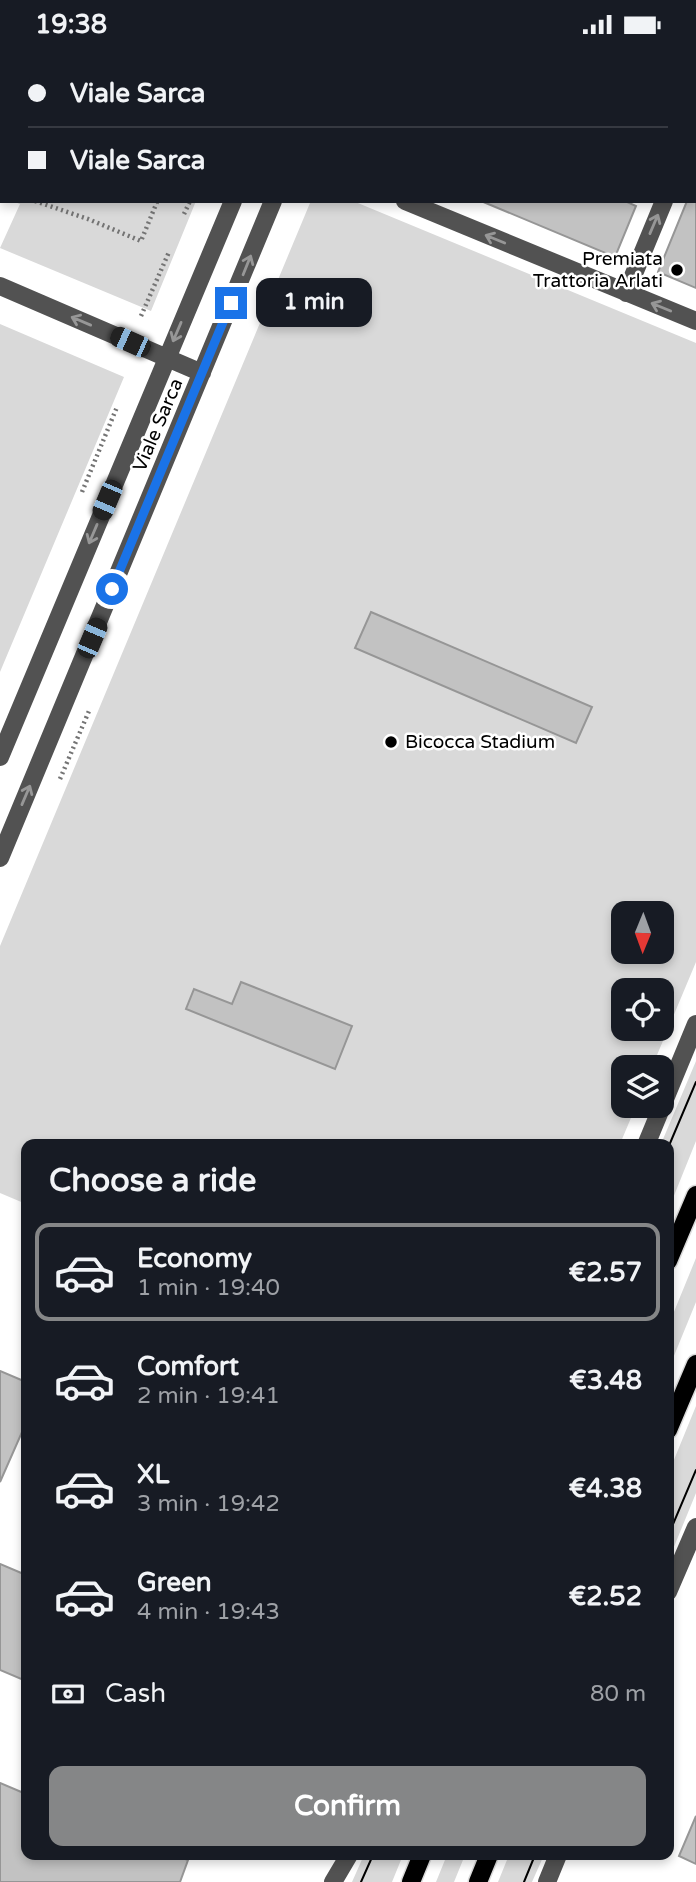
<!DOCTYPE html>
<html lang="en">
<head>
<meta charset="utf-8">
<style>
	:root { --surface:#171b24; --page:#242831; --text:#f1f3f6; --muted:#9ea1a6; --line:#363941; --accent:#858687 }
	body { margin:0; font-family:"Varela Round",sans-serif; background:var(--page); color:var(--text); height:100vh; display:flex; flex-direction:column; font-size:26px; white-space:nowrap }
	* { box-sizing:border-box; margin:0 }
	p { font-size:23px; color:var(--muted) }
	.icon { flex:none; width:38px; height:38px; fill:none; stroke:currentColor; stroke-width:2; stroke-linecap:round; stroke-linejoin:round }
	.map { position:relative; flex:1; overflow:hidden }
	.panel { position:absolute; left:21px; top:1090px; width:653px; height:721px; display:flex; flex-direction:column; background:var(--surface); border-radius:14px; box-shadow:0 4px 10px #0003 }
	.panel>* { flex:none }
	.top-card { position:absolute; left:0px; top:0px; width:696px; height:154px; box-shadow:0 4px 10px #0003; display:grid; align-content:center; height:154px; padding:0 28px; background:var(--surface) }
	.needle { width:46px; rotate:181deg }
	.controls { position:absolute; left:611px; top:852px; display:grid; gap:14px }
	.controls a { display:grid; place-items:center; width:63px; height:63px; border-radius:14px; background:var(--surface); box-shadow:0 4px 10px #0003; font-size:35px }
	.end { position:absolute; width:32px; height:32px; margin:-16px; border:9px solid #1a73e8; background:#fff; box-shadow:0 0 0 4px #fff }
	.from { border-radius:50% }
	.bubble { position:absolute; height:49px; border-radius:14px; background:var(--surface); box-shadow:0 4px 10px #0003; font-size:23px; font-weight:700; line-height:49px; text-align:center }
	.car { position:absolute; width:21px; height:42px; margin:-21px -10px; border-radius:9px; box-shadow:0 0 5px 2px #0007; background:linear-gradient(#222 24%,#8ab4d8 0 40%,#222 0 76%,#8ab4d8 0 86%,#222 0) }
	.top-card b { display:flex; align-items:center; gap:24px; height:66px; font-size:26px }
	.top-card b+b { border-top:2px solid var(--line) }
	.top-card i { width:18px; height:18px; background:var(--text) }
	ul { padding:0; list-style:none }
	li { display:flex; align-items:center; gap:21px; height:98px; margin:0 14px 10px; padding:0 14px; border:4px solid transparent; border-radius:14px }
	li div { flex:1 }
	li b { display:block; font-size:26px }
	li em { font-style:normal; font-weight:700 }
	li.current { border-color:var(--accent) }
	li>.icon { width:63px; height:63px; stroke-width:1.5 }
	h2 { padding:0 28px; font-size:32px; line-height:84px }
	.pay { display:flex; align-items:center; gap:18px; height:77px; padding:0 28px; font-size:26px }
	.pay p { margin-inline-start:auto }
	.action { display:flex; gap:14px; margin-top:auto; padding:14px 28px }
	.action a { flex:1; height:80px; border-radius:14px; background:var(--accent); color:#fff; font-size:28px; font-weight:700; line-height:80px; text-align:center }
	.status { display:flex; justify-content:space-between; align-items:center; height:49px; padding:0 35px; background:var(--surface); direction:ltr }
	.status svg { height:19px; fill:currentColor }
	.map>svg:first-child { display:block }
	.green { fill:#d9d9d9; fill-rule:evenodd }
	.building { fill:#c2c2c2; stroke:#969696; stroke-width:2 }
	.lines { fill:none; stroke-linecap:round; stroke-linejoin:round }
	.minor-tunnel { stroke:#d9d9d9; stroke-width:18; stroke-dasharray:18 9; stroke-linecap:butt }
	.major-casing { stroke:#dbdbdb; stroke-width:21 }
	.path { stroke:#747474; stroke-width:4.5; stroke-dasharray:2 3.5; stroke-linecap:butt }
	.minor { stroke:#525252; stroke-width:18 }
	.major { stroke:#000; stroke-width:18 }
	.tram { stroke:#000; stroke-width:2 }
	.oneway { stroke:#979797 }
	.route { stroke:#1a73e8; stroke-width:9 }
	.poi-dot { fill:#000; stroke:#fff; stroke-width:2.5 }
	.labels { text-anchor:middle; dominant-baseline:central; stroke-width:5; stroke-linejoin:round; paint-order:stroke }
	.poi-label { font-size:19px; fill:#000; stroke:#fff; text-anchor:end }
	.street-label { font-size:19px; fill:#000; stroke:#fff }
</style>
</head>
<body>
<div class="status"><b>19:38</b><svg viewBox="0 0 49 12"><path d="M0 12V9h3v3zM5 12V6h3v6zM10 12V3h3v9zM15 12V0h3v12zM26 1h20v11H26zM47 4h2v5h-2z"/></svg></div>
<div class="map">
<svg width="696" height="1833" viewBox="0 0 696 1833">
	<rect width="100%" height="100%" fill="#fff"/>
	<!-- green -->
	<path class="green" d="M 12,152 L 196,152 L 151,262 L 0,199 L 20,155 Z
		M 316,152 L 353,152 L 696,294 L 696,913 L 652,1018 L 623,1018 L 623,1057 L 636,1057 L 620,1095 L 26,1096 L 26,1155 L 0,1144 L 0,897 L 310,154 ZM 623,864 L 662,864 L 662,903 L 623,903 ZM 623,942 L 662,942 L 662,980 L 623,980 Z
		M 0,275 L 124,328 L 0,623 Z
		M 696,1012 L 696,1092 L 669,1159 L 668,1096 L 661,1095 Z
		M 696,1209 L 696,1253 L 669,1319 L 669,1275 Z
		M 696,1357 L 696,1444 L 669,1510 L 669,1423 Z
		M 364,1806 L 403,1806 L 392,1833 L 352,1833 Z
		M 447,1806 L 465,1806 L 454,1833 L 436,1833 Z
		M 509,1806 L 544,1806 L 532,1833 L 498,1833 Z"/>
	<!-- building -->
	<path class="building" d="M 114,0 L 263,0 L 262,2 L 118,2 Z
		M 696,132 L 696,239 L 658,223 L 687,152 L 695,152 Z
		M 481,152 L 625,152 L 636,157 L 615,208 Z
		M 371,563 L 592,658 L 576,694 L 355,599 Z
		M 241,933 L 352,977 L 335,1020 L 186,960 L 194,940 L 232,955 Z
		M 0,1322 L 26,1333 L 26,1374 L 0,1433 Z
		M 0,1515 L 26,1526 L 26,1632 L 0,1621 Z
		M 0,1734 L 26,1745 L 26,1806 L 174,1806 L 188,1811 L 180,1833 L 0,1833 Z
		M 696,1767 L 696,1815 L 679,1807 Z"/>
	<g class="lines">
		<!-- minor-tunnel -->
		<path class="minor-tunnel" d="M 0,127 L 2,122"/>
		<!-- major casing -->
		<g class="major-casing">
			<path id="major" d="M 668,1212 L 696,1146
				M 668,1381 L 696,1315
				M 411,1833 L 422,1806
				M 478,1833 L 489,1806"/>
		</g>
		<!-- path -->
		<path class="path" d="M 0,77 L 2,78
			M 0,141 L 2,142
			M 35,152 L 88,170 L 141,192 L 157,153 L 154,152
			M 184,165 L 190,152
			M 141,267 L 169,203
			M 82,443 L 117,358
			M 60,730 L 89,662"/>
		<!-- minor -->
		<path class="minor" d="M 35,0 L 39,2
			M 295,2 L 296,0
			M 335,2 L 336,0
			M 695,78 L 696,75
			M 405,152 L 696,272
			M 0,237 L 202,324
			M 626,244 L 664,152
			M 0,708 L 233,152
			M 0,809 L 273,152
			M 646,1096 L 696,975
			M 668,1543 L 696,1478
			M 333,1833 L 349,1806
			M 547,1833 L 558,1806"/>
		<!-- major -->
		<use href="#major" class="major"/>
		<!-- tram -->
		<path class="tram" d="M 668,1099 L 696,1033
			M 668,1487 L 696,1421
			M 361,1833 L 373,1806
			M 524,1833 L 535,1806"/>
	</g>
	<!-- one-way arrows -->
	<defs><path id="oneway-shaft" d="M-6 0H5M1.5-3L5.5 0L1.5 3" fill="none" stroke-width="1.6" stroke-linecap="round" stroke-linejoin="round" transform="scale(1.75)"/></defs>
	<g class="oneway">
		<use href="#oneway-shaft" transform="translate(654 175) rotate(-67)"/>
		<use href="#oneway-shaft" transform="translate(495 190) rotate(-158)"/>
		<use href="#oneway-shaft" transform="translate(247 216) rotate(-68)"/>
		<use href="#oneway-shaft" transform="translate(661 258) rotate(-158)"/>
		<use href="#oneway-shaft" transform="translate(81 272) rotate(-157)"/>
		<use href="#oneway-shaft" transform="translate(177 283) rotate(113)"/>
		<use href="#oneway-shaft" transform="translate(93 485) rotate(113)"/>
		<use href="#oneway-shaft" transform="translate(26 746) rotate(-67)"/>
	</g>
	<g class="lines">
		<!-- route -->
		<path class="route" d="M 112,540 L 231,254"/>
	</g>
	<!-- markers -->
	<g class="poi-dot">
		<circle cx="677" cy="221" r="7"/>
		<circle cx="391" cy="693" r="7"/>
	</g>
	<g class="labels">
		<!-- poi labels -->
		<g class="poi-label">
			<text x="663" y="210">Premiata<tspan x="663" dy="22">Trattoria Arlati</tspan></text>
			<text x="405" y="693" text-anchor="start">Bicocca Stadium</text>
		</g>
		<!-- street labels -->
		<g class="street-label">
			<text transform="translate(158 376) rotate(-67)">Viale Sarca</text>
		</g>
	</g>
</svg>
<div class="controls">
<a><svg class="needle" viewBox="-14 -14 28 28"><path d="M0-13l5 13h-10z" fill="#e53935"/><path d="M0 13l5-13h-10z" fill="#9ea1a6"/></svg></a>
<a><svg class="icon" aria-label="locate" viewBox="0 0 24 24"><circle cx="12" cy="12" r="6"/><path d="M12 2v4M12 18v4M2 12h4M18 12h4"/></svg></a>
<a><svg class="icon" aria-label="layers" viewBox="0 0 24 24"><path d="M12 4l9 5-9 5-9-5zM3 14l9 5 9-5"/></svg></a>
</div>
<i class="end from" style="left:112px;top:540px"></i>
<i class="end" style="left:231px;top:254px"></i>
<div class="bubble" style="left:256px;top:229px;width:116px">1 min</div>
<i class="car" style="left:130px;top:293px;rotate:294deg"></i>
<i class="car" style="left:107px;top:451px;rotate:203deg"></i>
<i class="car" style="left:92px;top:589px;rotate:23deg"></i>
<div class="top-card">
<b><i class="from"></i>Viale Sarca</b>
<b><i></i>Viale Sarca</b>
</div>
<section class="panel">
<h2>Choose a ride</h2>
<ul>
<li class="current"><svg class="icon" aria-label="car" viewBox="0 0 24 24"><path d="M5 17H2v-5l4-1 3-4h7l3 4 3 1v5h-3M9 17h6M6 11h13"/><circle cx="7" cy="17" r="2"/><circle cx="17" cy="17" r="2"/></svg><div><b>Economy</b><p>1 min · 19:40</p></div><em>€2.57</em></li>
<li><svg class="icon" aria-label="car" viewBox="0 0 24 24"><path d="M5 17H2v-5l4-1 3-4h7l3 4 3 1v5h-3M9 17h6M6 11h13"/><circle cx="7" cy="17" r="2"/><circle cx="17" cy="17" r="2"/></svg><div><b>Comfort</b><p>2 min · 19:41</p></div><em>€3.48</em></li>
<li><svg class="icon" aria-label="car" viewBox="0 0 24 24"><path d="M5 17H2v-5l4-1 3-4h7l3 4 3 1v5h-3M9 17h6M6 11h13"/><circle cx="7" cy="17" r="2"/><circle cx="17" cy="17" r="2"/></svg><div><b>XL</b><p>3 min · 19:42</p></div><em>€4.38</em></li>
<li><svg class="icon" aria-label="car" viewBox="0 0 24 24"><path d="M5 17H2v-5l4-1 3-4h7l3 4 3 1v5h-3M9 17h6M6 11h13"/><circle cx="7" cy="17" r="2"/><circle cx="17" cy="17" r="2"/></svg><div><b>Green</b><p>4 min · 19:43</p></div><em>€2.52</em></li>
</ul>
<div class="pay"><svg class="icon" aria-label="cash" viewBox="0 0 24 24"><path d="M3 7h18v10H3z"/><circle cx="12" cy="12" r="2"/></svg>Cash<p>80 m</p></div>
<div class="action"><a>Confirm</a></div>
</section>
</div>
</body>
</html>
